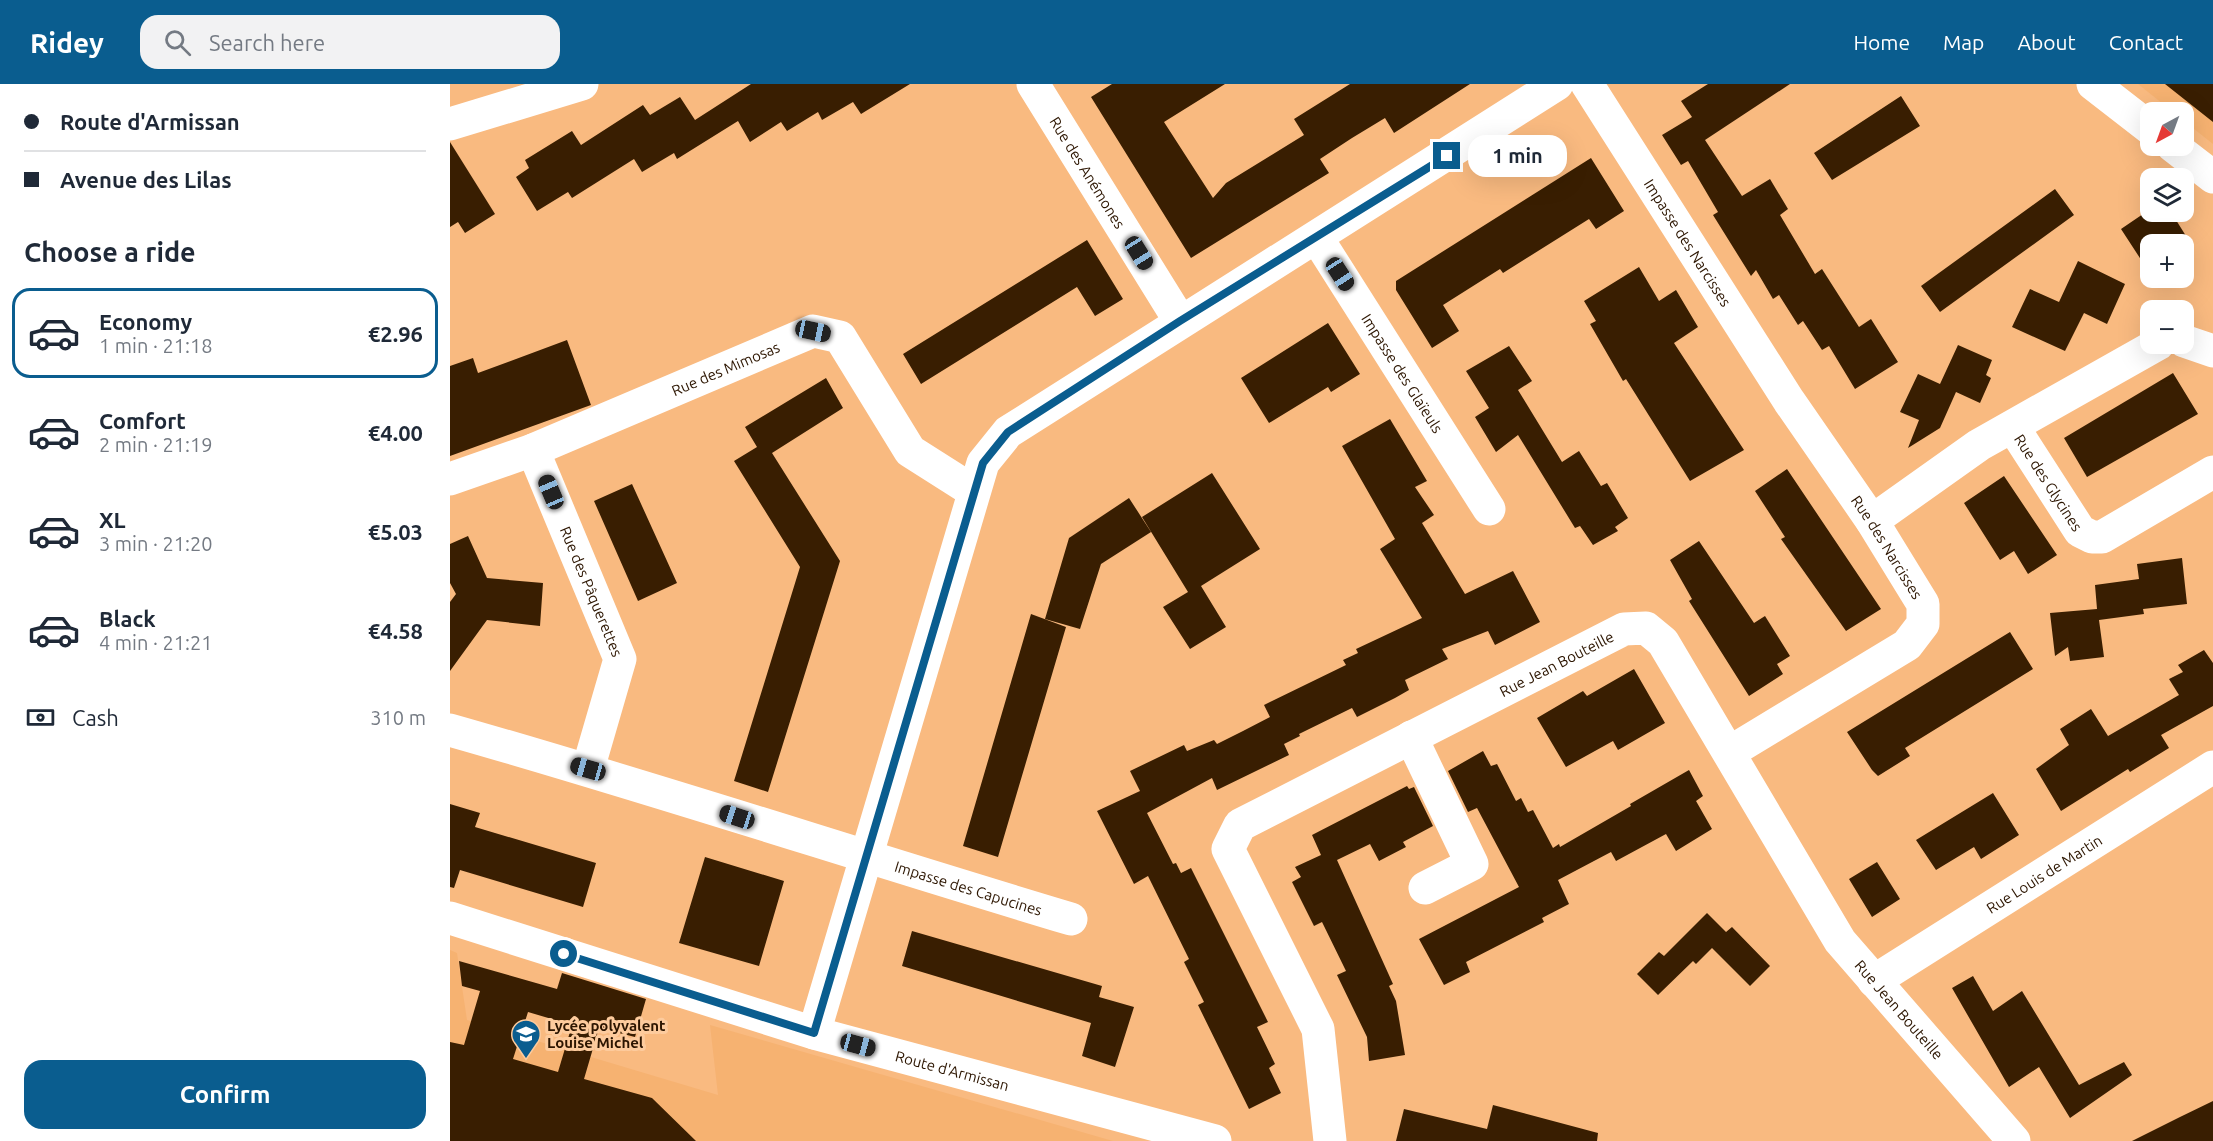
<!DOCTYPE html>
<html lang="en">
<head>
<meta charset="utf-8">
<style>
	:root { --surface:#fff; --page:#f2f2f3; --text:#1f2937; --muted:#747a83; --line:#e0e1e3; --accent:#0a5d8f }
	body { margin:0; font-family:Ubuntu,sans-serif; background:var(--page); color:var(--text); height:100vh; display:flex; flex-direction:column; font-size:22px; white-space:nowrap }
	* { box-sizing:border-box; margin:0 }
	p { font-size:20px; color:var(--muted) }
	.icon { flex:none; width:33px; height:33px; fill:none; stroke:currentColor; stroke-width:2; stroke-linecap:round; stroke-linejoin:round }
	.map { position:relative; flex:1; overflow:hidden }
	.panel { display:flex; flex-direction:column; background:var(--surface); width:450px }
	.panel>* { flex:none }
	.hud { display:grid; align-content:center; height:132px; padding:0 24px; background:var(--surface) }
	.needle { width:39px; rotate:221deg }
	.controls { position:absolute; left:1690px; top:18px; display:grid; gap:12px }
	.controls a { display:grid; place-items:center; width:54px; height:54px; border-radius:12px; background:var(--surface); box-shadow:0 6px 24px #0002; font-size:30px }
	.end { position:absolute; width:27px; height:27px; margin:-14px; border:8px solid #0a5d8f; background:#fff; box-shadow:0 0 0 3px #fff }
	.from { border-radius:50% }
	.bubble { position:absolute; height:42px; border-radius:18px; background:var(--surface); box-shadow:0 6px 24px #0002; font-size:20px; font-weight:600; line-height:42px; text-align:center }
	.car { position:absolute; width:18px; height:36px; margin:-18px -9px; border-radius:8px; box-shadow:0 0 4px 2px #0007; background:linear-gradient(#222 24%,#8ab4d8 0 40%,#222 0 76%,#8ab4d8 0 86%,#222 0) }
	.hud b { display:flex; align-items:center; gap:21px; height:57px; font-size:22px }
	.hud b+b { border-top:2px solid var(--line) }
	.hud i { width:15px; height:15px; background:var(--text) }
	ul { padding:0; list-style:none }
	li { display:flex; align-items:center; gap:18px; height:90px; margin:0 12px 9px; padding:0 12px; border:3px solid transparent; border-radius:18px }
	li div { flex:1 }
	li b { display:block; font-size:22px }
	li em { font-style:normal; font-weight:600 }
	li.selected { border-color:var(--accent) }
	li>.icon { width:54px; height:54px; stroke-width:1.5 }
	h2 { padding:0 24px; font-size:27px; line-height:72px }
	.pay { display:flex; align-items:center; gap:15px; height:66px; padding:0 24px; font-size:22px }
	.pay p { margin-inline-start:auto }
	.primary-button { display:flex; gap:12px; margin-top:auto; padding:12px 24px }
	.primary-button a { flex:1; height:69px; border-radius:18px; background:var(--accent); color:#fff; font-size:24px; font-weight:600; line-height:69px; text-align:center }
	header { display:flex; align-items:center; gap:36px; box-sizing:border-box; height:84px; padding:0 30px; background:var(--accent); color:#fff }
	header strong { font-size:28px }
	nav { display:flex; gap:33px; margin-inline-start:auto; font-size:21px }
	.search { width:420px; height:54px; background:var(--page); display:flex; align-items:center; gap:15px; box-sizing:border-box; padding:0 21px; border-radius:18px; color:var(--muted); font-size:22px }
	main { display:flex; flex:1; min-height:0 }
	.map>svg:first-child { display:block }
	.built { fill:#f6b271 }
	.building { fill:#391e01; fill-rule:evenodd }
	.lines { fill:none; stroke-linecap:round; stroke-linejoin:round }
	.minor { stroke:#fff; stroke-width:33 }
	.tertiary { stroke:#fff; stroke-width:33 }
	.route { stroke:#0a5d8f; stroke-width:8 }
	.labels { text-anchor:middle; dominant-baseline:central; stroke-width:6; stroke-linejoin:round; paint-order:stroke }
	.street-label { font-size:15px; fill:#2c1500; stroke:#fdcb9d }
	.poi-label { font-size:15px; font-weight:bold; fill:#2c1500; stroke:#fdcb9d; text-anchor:start }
</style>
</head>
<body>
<header>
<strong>Ridey</strong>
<div class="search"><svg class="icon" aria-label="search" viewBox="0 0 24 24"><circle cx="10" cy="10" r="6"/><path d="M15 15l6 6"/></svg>Search here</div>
<nav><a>Home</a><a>Map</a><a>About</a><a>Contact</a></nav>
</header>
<main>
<section class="panel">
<div class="hud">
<b><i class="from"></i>Route d'Armissan</b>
<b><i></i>Avenue des Lilas</b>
</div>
<h2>Choose a ride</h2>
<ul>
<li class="selected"><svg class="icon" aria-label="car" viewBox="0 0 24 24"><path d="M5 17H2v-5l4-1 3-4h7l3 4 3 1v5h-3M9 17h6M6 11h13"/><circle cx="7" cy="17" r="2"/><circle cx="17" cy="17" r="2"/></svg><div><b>Economy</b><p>1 min · 21:18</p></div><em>€2.96</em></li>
<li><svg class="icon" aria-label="car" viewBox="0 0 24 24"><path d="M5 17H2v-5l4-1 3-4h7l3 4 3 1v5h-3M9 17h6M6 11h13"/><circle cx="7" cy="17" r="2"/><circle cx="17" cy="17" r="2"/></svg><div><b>Comfort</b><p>2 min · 21:19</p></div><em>€4.00</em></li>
<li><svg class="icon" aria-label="car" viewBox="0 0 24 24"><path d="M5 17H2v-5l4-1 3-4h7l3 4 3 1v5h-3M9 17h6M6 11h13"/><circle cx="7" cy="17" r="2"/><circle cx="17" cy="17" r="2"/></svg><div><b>XL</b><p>3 min · 21:20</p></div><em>€5.03</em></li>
<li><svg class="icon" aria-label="car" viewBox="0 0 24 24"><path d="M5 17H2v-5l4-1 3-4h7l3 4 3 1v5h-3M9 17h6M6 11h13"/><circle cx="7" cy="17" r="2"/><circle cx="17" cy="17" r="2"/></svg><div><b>Black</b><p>4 min · 21:21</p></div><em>€4.58</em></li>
</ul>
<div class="pay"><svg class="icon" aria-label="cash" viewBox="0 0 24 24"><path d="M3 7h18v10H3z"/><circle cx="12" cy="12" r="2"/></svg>Cash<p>310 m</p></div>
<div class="primary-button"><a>Confirm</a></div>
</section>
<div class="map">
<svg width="1763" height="1057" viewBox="0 0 1763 1057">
	<rect width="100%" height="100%" fill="#f9ba80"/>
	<!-- built -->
	<path class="built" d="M 1688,0 L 1763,0 L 1763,60 L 1734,37 L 1734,28 L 1723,28 Z
		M 0,866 L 7,869 L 17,936 L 268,1011 L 260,941 L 663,1057 L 0,1057 Z"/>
	<!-- building -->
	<path class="building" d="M 301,0 L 460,0 L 411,30 L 403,18 L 372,36 L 368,28 L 337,47 L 331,38 L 300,58 L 288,37 L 227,75 L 224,69 L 192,88 L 184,75 L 122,114 L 118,108 L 87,127 L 66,93 L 79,84 L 75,76 L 122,47 L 131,61 L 193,21 L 200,31 L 230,13 L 245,36 Z
		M 662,0 L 775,0 L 714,38 L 763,114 L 776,99 L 854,51 L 844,35 L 900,0 L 1020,0 L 944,49 L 935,34 L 902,54 L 870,75 L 879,89 L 741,174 L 641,13 Z
		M 1258,0 L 1340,0 L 1255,56 L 1292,112 L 1320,95 L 1338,125 L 1330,131 L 1365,190 L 1372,185 L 1409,243 L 1421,235 L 1448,278 L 1405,305 L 1379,262 L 1372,266 L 1353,237 L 1348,241 L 1329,211 L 1323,215 L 1306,186 L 1301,192 L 1263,131 L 1268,128 L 1238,77 L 1231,81 L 1212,51 L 1242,33 L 1231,17 Z
		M 1715,0 L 1763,0 L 1763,38 Z
		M 1451,12 L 1470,42 L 1382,96 L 1364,69 Z
		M 0,58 L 45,130 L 15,149 L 8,138 L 0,143 Z
		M 1141,74 L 1174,127 L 1146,145 L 1139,135 L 1053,189 L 1050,185 L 993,221 L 1009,247 L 982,264 L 946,206 L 946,197 Z
		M 1605,105 L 1624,131 L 1490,228 L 1471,202 Z
		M 1696,128 L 1721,128 L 1741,160 L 1701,160 L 1701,191 L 1671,145 Z
		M 637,156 L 673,215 L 645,232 L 627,203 L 471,300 L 453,270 Z
		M 1628,177 L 1675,200 L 1657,240 L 1634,229 L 1615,267 L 1562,243 L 1580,205 L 1609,218 Z
		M 1189,183 L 1209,217 L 1226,206 L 1248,243 L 1224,259 L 1294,366 L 1240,397 L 1176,295 L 1173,297 L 1140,240 L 1146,237 L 1134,217 Z
		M 878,239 L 910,290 L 881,308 L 878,303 L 819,339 L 791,294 Z
		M 117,256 L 141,321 L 0,372 L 0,282 L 23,274 L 28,289 Z
		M 1508,261 L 1542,276 L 1536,291 L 1541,294 L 1530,319 L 1506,308 L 1490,344 L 1458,364 L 1469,336 L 1450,328 L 1468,290 L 1490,300 Z
		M 1059,262 L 1082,297 L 1068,306 L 1112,378 L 1129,367 L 1151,402 L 1157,399 L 1178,434 L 1165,443 L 1168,447 L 1143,461 L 1130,442 L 1125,444 L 1068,351 L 1046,368 L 1025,333 L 1039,324 L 1016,287 Z
		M 1723,289 L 1748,330 L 1637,393 L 1614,354 Z
		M 376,294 L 393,324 L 322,369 L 390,477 L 318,708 L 284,697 L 350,483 L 284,377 L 307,363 L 295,343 Z
		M 940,335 L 977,397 L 965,403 L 984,431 L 972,439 L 1015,510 L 1063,487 L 1090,538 L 1045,561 L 1038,547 L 992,565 L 998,575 L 955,596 L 959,606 L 945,614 L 907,633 L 902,624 L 849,650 L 850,652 L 834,660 L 839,671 L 767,706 L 762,694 L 697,729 L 723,780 L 726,779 L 731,789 L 741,784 L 818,938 L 807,943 L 825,980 L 819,984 L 831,1009 L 799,1025 L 748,921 L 754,918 L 734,878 L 739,875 L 698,792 L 684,800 L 647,727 L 690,707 L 680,687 L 734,661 L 737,667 L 764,656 L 767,660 L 793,647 L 820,633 L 814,621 L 896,581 L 893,576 L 908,569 L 906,565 L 972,534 L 930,465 L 945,455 L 892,362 Z
		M 1337,385 L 1431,525 L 1396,547 L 1331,455 L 1335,453 L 1305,407 Z
		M 762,389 L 810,465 L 751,502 L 776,543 L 740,565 L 713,523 L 738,508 L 692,433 Z
		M 1554,392 L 1607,471 L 1578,490 L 1564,467 L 1550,476 L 1514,419 Z
		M 182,400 L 227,499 L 188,517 L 144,417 Z
		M 679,414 L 701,448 L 651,480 L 630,545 L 595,535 L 619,454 Z
		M 18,452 L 37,494 L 93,499 L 90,542 L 37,536 L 0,587 L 0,518 L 6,510 L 0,499 L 0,460 Z
		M 1249,457 L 1304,539 L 1315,532 L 1340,572 L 1327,580 L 1333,590 L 1299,612 L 1239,517 L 1242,515 L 1220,476 Z
		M 1732,474 L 1737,520 L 1693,525 L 1694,530 L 1649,536 L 1654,573 L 1620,577 L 1618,563 L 1605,572 L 1600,529 L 1647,525 L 1645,501 L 1689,495 L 1687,480 Z
		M 581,530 L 616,543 L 548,773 L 513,762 Z
		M 1560,548 L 1583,585 L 1455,664 L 1460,672 L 1428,692 L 1422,686 L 1397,648 Z
		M 1754,566 L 1763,579 L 1763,622 L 1711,651 L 1719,664 L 1680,688 L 1678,685 L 1611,727 L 1586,685 L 1619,661 L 1610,645 L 1641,625 L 1658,652 L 1729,611 L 1719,595 L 1733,588 L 1728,581 Z
		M 1184,585 L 1215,639 L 1168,666 L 1163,657 L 1116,683 L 1087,634 L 1133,607 L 1137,612 Z
		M 1033,667 L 1041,682 L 1047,680 L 1066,717 L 1071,714 L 1078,728 L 1083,726 L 1103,764 L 1109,760 L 1110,763 L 1181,722 L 1180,720 L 1239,686 L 1253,712 L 1246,717 L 1262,745 L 1226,767 L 1216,750 L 1166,777 L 1161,768 L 1108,796 L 1119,820 L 1092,834 L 1094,838 L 1016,878 L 1020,888 L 994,901 L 969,855 L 1069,803 L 1027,724 L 1018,728 L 998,687 Z
		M 957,702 L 959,705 L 964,703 L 983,742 L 953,758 L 956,763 L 929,777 L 920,760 L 887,776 L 943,900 L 939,902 L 946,917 L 955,971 L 919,977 L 917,953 L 887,891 L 896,887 L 872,838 L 864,842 L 842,798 L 851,793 L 845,783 L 871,771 L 862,751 Z
		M 1543,709 L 1569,751 L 1531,775 L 1524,763 L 1486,786 L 1466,756 Z
		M 0,720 L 30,729 L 25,743 L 146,779 L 133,823 L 10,786 L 4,804 L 0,803 Z
		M 255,773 L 334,797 L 309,882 L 229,859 Z
		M 1427,778 L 1450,815 L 1422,833 L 1399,795 Z
		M 1257,829 L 1276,848 L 1282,843 L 1320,882 L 1300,902 L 1262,864 L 1246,880 L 1243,877 L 1208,911 L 1187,890 L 1209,868 L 1214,872 Z
		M 462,847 L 652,902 L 649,913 L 684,923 L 665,983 L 632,972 L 641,939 L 452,882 Z
		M 9,877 L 107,905 L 112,889 L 196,915 L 185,953 L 149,944 L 134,995 L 202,1014 L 246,1057 L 0,1057 L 0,958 L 14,961 L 30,907 L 12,902 ZM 78,928 L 122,941 L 108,988 L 63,975 Z
		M 1523,892 L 1543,927 L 1572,907 L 1629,1001 L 1674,978 L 1682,991 L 1620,1034 L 1589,983 L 1559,1003 L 1502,904 Z
		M 1763,1017 L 1763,1057 L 1682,1057 L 1730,1033 Z
		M 1043,1021 L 1148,1049 L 1147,1057 L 946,1057 L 954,1025 L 1037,1045 Z"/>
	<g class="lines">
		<!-- minor -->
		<g class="minor">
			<path id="s1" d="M 583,0 L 730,237"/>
			<path id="s2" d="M 1137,0 L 1339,317 L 1422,437 L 1473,520 L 1473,540 L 1457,561 L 1280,668"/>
			<path d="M 1643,0 L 1701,45"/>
			<path d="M 0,40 L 132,0"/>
			<path d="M 1723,62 L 1763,93"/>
			<path id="s3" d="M 867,154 L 1039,425"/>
			<path d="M 1734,257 L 1763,267"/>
			<path id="s4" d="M 1563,343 L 1630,447 L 1642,453 L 1652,453 L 1763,388"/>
			<path id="s5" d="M 83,366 L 170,575 L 138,685"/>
			<path id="s6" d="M 0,395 L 83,366 L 363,247 L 390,253 L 460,367 L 523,407"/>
			<path d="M 1422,437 L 1529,361 L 1708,260"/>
			<path id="s7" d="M 0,646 C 208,705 413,773 621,835"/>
			<path d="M 961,653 L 1022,780 L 975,804"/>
			<path id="s8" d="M 1424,897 L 1763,683"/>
			<path d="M 364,949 L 533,379 L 558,348 L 1107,0"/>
			<path id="s9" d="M 880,1057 L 868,945 L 778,765 L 790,741 L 1174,545 L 1196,544 L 1213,558 L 1390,857 L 1564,1057"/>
		</g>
		<!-- tertiary -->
		<path class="tertiary" id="s10" d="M 0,834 L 364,949 L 765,1057"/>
	</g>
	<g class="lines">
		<!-- route -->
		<path class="route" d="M 114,870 L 364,949 L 533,379 L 558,348 L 730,237 L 997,72"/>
	</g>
	<!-- icons -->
	<defs>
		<g id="school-pin" transform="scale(1.5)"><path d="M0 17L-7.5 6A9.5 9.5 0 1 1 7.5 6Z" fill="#0a5d8f" stroke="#fdcb9d"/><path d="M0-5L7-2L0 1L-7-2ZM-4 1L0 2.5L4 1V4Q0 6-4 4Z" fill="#fff"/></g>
	</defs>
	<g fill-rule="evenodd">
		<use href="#school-pin" x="76" y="950"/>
	</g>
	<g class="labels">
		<!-- street labels -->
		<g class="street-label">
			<text stroke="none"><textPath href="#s1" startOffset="104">Rue des Anémones</textPath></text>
			<text stroke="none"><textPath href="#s2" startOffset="188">Impasse des Narcisses</textPath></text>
			<text stroke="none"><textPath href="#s6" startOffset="297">Rue des Mimosas</textPath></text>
			<text stroke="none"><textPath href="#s3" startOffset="160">Impasse des Glaïeuls</textPath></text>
			<text stroke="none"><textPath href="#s4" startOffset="66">Rue des Glycines</textPath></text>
			<text stroke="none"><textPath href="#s2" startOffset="552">Rue des Narcisses</textPath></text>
			<text stroke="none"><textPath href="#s5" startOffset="153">Rue des Pâquerettes</textPath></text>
			<text stroke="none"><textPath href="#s9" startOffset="696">Rue Jean Bouteille</textPath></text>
			<text stroke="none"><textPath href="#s8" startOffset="201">Rue Louis de Martin</textPath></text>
			<text stroke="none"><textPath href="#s7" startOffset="542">Impasse des Capucines</textPath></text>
			<text stroke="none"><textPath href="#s9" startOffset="1254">Rue Jean Bouteille</textPath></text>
			<text stroke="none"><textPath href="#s10" startOffset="525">Route d'Armissan</textPath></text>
		</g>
		<!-- poi labels -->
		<g class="poi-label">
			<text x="97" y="941">Lycée polyvalent<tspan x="97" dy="17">Louise Michel</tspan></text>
		</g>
	</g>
</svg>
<div class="controls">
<a><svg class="needle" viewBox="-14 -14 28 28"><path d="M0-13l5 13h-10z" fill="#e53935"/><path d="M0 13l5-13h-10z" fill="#747a83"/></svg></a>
<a><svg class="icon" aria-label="layers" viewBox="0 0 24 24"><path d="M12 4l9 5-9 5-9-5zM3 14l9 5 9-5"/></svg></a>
<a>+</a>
<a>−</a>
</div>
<i class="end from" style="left:114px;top:870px"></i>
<i class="end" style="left:997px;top:72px"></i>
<div class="bubble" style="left:1018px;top:51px;width:99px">1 min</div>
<i class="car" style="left:689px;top:169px;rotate:148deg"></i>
<i class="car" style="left:890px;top:190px;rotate:147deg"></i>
<i class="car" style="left:363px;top:247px;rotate:102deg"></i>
<i class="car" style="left:101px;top:408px;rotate:337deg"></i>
<i class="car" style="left:138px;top:685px;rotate:286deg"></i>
<i class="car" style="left:287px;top:733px;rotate:288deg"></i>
<i class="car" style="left:408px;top:961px;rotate:105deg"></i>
</div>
</main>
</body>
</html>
